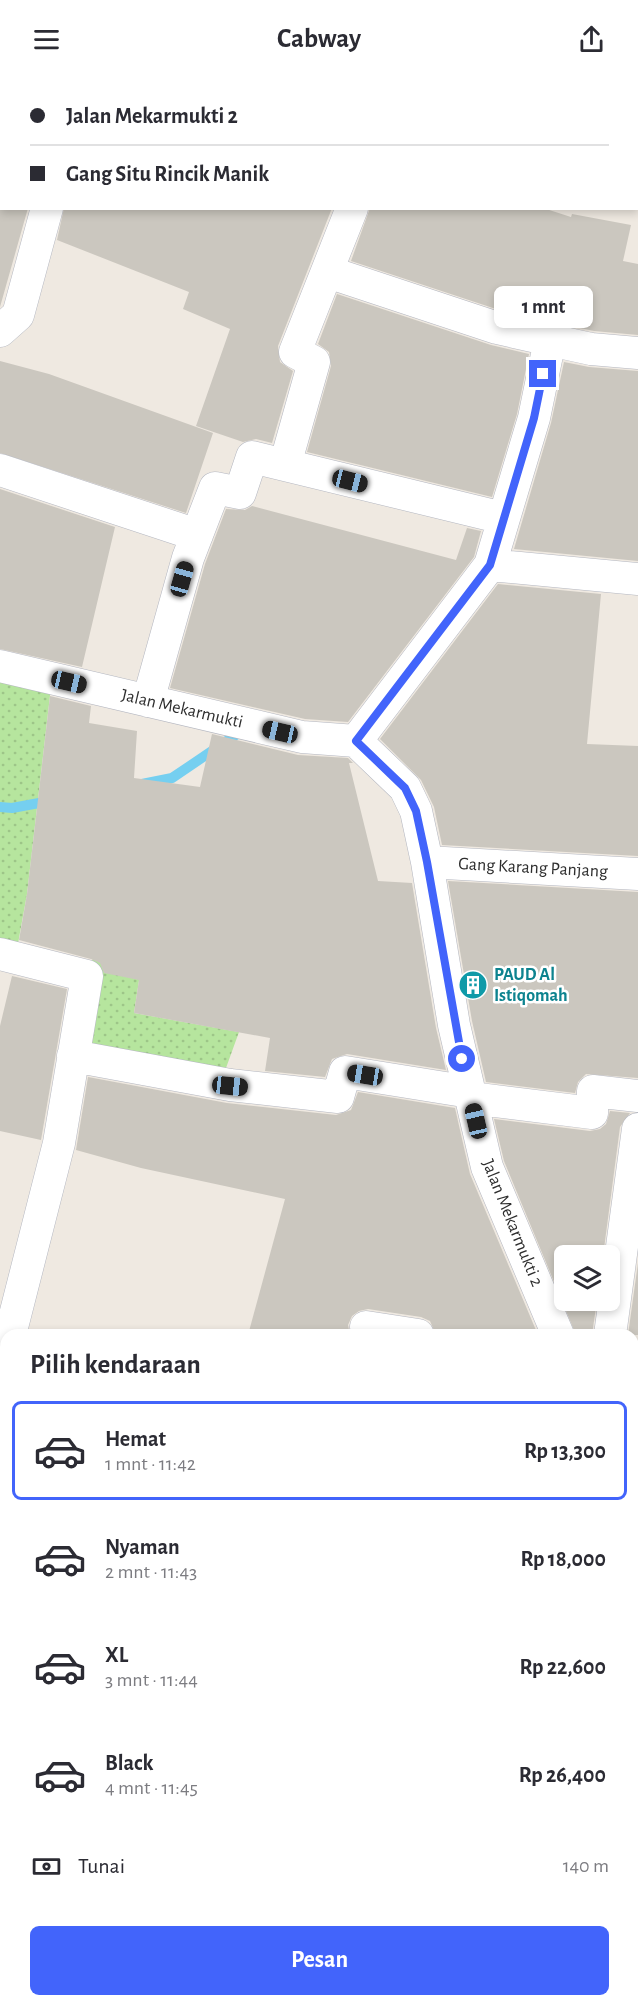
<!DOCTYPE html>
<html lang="id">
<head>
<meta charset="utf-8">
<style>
	:root { --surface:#fff; --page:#f7f7f7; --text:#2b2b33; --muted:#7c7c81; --line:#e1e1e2; --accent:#4264fb }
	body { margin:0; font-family:"Alegreya Sans",sans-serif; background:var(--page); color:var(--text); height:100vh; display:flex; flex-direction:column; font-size:22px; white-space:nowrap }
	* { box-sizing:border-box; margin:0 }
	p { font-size:20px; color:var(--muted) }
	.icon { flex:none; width:33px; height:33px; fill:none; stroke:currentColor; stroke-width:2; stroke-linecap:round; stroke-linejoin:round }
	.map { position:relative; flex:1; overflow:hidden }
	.panel { position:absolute; left:0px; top:1251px; width:639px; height:678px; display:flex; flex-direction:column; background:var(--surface); border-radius:18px 18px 0 0; box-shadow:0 3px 9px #0003 }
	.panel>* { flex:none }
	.top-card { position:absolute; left:0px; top:0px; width:639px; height:132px; box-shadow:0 3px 9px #0003; display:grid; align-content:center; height:132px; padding:0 30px; background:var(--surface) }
	.controls { position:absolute; left:554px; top:1167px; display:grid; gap:12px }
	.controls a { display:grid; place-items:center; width:66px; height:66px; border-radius:9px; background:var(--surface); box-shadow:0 3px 9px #0003; font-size:30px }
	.end { position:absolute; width:27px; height:27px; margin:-14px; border:8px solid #4264fb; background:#fff; box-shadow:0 0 0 3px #fff }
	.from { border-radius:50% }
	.bubble { position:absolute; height:42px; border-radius:9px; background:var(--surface); box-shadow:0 3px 9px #0003; font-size:20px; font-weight:700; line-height:42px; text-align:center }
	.car { position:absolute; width:18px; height:36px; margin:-18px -9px; border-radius:8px; box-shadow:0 0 4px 2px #0007; background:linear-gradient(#222 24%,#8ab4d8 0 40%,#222 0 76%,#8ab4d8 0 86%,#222 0) }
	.top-card b { display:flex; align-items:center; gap:21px; height:57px; font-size:22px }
	.top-card b+b { border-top:2px solid var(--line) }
	.top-card i { width:15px; height:15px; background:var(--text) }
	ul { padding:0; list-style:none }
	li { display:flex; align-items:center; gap:18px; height:99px; margin:0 12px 9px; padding:0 18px; border:3px solid transparent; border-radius:9px }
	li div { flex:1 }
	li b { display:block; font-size:22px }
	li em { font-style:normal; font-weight:700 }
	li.current { border-color:var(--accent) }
	li>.icon { width:54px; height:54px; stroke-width:1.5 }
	h2 { padding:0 30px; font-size:27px; line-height:72px }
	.pay { display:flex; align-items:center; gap:15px; height:66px; padding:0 30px; font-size:22px }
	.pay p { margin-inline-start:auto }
	.cta { display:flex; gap:12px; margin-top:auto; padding:12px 30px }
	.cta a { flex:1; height:69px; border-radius:9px; background:var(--accent); color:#fff; font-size:24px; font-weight:700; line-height:69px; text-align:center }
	header { display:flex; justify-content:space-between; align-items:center; height:78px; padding:0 30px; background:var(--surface); font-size:27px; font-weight:700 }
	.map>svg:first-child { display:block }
	.grass { fill:url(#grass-dots) }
	.water { fill:url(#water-ripples) }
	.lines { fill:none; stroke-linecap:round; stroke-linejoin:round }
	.stream { stroke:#75cff0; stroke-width:10 }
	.building { fill:#cbc7bf }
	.minor-casing { stroke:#b4b7c1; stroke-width:33 }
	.minor { stroke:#fff; stroke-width:32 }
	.route { stroke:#4264fb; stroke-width:8 }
	.labels { text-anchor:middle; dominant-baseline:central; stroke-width:5; stroke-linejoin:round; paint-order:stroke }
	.street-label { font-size:18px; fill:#2e2e2e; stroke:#fff }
	.culture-label { font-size:18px; font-weight:bold; fill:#0d838f; stroke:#fff; text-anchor:start }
</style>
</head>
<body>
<header><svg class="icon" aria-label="menu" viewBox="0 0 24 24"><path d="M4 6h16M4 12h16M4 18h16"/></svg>Cabway<svg class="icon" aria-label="share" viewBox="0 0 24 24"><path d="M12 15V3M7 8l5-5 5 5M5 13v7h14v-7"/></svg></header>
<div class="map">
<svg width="638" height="1929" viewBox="0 0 638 1929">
	<defs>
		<pattern id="grass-dots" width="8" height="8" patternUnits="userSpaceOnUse" patternTransform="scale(1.5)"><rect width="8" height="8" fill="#b6e59e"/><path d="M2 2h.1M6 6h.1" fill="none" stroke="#9dc588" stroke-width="1.8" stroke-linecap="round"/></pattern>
		<pattern id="water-ripples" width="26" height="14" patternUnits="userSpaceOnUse" patternTransform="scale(1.5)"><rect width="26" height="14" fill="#75cff0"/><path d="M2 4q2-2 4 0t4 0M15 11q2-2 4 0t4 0" fill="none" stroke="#66b2ce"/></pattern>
	</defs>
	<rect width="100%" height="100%" fill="#efe9e1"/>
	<!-- grass -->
	<path class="grass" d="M 0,599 L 51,609 L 27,816 L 15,882 L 0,880 Z
		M 105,826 L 148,844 L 134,935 L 239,954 L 222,1001 L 77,975 L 90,893 Z"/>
	<!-- water -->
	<path class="water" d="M 536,0 L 638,0 L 638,43 L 638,2 Z"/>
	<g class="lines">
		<!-- stream -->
		<path class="stream" d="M 142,706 L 172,700 L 243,652
			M 0,729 L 12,730 L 50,723
			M 633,1595 L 638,1596"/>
	</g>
	<!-- building -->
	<path class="building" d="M 0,130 L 28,130 L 0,229 Z
		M 64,130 L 332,130 L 278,268 L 280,284 L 293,293 L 272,365 L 256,361 L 243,364 L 196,348 L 230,251 L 183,231 L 189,214 L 57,162 Z
		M 370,130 L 543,130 L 571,139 L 572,136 L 631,147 L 623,183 L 638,186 L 638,257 L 594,253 L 502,233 L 351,183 Z
		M 337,216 L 491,267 L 529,276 L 517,336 L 492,419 L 307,374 L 331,288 L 329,274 L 318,266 Z
		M 0,283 L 49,296 L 213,355 L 186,435 L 0,375 Z
		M 564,284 L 589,289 L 638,293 L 638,483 L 514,471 L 551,345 Z
		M 0,411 L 115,449 L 82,589 L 0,571 Z
		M 252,428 L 456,482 L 467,450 L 481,453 L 474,479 L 348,644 L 305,641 L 170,610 L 205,486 L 226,431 L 245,432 Z
		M 498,506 L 601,516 L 587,666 L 638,668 L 638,778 L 442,767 L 434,729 L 421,702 L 380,661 Z
		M 50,618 L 91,628 L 89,645 L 137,653 L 134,700 L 200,709 L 212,656 L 298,677 L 348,680 L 353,685 L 349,685 L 378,803 L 412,805 L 436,950 L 446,992 L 347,976 L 332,981 L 325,999 L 265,993 L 270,960 L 134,935 L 139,902 L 104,895 L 100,885 L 91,881 L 19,862 L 27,816 Z
		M 448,803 L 638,814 L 638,1000 L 586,996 L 578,1004 L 575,1015 L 486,1004 L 472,943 Z
		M 12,898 L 67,911 L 41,1062 L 0,1053 L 0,948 Z
		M 88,999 L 227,1025 L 336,1037 L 351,1032 L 358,1014 L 455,1030 L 470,1096 L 538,1257 L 436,1257 L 430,1243 L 421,1239 L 368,1231 L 359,1233 L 352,1238 L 348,1247 L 350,1257 L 248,1257 L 285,1121 L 141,1090 L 76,1072 Z
		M 610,1033 L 630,1035 L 620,1049 L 603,1178 L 564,1178 L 564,1222 L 597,1222 L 592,1257 L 576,1257 L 504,1083 L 494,1041 L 590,1053 L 600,1051 L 606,1046 Z
		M 638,1185 L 638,1257 L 628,1257 Z"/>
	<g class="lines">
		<!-- minor casing -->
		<g class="minor-casing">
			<path id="minor" d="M 225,0 L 229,2
				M 522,0 L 523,2
				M 79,2 L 79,0
				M 390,2 L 391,0
				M 0,49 L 2,49
				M 328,194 L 497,250 L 550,262
				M 0,253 L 18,237 L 47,130
				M 285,387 L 314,284 L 295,274 L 352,130
				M 0,392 L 197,457
				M 490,487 L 534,340 L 550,262 L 591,271 L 638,275
				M 0,588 L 302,659 L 356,663 L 490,487 L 638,501
				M 148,623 L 188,480 L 215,410 L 240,415 L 252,379 L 503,440
				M 356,663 L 405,710 L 416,733 L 427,784 L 454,947 L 487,1089 L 558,1257
				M 427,784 L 638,796
				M 0,876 L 87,898 L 59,1065 L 10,1257
				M 73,978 L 230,1007 L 338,1019 L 345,994 L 470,1014
				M 471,1020 L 592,1035 L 593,1013 L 638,1018
				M 366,1249 L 418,1257
				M 610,1257 L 638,1051
				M 633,1290 L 638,1291
				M 0,1297 L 6,1273
				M 633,1505 L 638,1506
				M 0,1857 L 6,1836"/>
		</g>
		<!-- minor -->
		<use href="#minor" class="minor"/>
	</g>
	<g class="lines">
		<!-- route -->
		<path class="route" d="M 462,981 L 427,784 L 416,733 L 405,710 L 356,663 L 490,487 L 534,340 L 543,296"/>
	</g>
	<!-- icons -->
	<defs>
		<g id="building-disc" transform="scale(1.5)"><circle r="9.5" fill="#0f9aa8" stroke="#fff"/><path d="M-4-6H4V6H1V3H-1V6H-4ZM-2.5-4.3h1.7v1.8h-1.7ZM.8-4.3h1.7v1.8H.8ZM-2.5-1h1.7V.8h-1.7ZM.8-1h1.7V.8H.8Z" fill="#fff"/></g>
	</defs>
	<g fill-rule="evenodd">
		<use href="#building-disc" x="473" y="907"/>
	</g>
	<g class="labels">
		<!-- street labels -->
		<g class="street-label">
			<text transform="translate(182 631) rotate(13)">Jalan Mekarmukti</text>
			<text transform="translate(533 790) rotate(3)">Gang Karang Panjang</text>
			<text transform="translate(512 1145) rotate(68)">Jalan Mekarmukti 2</text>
		</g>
		<!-- culture labels -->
		<g class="culture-label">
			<text x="494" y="897">PAUD Al<tspan x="494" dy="21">Istiqomah</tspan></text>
		</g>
	</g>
</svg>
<div class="controls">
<a><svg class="icon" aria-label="layers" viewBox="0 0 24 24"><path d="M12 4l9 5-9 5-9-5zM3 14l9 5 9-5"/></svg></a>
</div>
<i class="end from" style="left:462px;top:981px"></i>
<i class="end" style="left:543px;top:296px"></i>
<div class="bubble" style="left:494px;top:208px;width:99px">1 mnt</div>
<i class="car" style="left:350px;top:403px;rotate:104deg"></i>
<i class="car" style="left:182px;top:501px;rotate:16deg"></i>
<i class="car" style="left:69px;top:604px;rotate:103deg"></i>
<i class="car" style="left:280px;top:654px;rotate:283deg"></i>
<i class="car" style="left:365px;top:997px;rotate:279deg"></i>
<i class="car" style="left:230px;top:1008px;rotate:96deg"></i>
<i class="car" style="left:476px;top:1043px;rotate:347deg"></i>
<div class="top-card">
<b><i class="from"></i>Jalan Mekarmukti 2</b>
<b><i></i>Gang Situ Rincik Manik</b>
</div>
<section class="panel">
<h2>Pilih kendaraan</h2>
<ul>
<li class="current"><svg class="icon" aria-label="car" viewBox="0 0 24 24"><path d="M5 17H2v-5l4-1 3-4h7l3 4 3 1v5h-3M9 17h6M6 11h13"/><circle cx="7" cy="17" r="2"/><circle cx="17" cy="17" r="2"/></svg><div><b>Hemat</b><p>1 mnt · 11:42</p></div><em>Rp 13,300</em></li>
<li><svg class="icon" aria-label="car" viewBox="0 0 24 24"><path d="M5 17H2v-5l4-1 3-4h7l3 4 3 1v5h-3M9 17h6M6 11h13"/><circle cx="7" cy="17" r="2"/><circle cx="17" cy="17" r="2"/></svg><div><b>Nyaman</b><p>2 mnt · 11:43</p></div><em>Rp 18,000</em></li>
<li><svg class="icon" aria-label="car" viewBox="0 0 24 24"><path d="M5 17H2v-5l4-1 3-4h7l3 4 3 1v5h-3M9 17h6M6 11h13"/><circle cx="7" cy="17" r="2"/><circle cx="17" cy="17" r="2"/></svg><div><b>XL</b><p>3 mnt · 11:44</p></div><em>Rp 22,600</em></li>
<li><svg class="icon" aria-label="car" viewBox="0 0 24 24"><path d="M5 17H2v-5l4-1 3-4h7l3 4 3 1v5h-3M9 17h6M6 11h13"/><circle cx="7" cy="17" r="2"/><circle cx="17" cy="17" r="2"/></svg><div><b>Black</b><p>4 mnt · 11:45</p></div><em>Rp 26,400</em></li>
</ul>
<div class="pay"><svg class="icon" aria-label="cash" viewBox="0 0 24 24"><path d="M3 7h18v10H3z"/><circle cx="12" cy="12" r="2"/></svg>Tunai<p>140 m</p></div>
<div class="cta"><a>Pesan</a></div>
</section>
</div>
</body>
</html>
